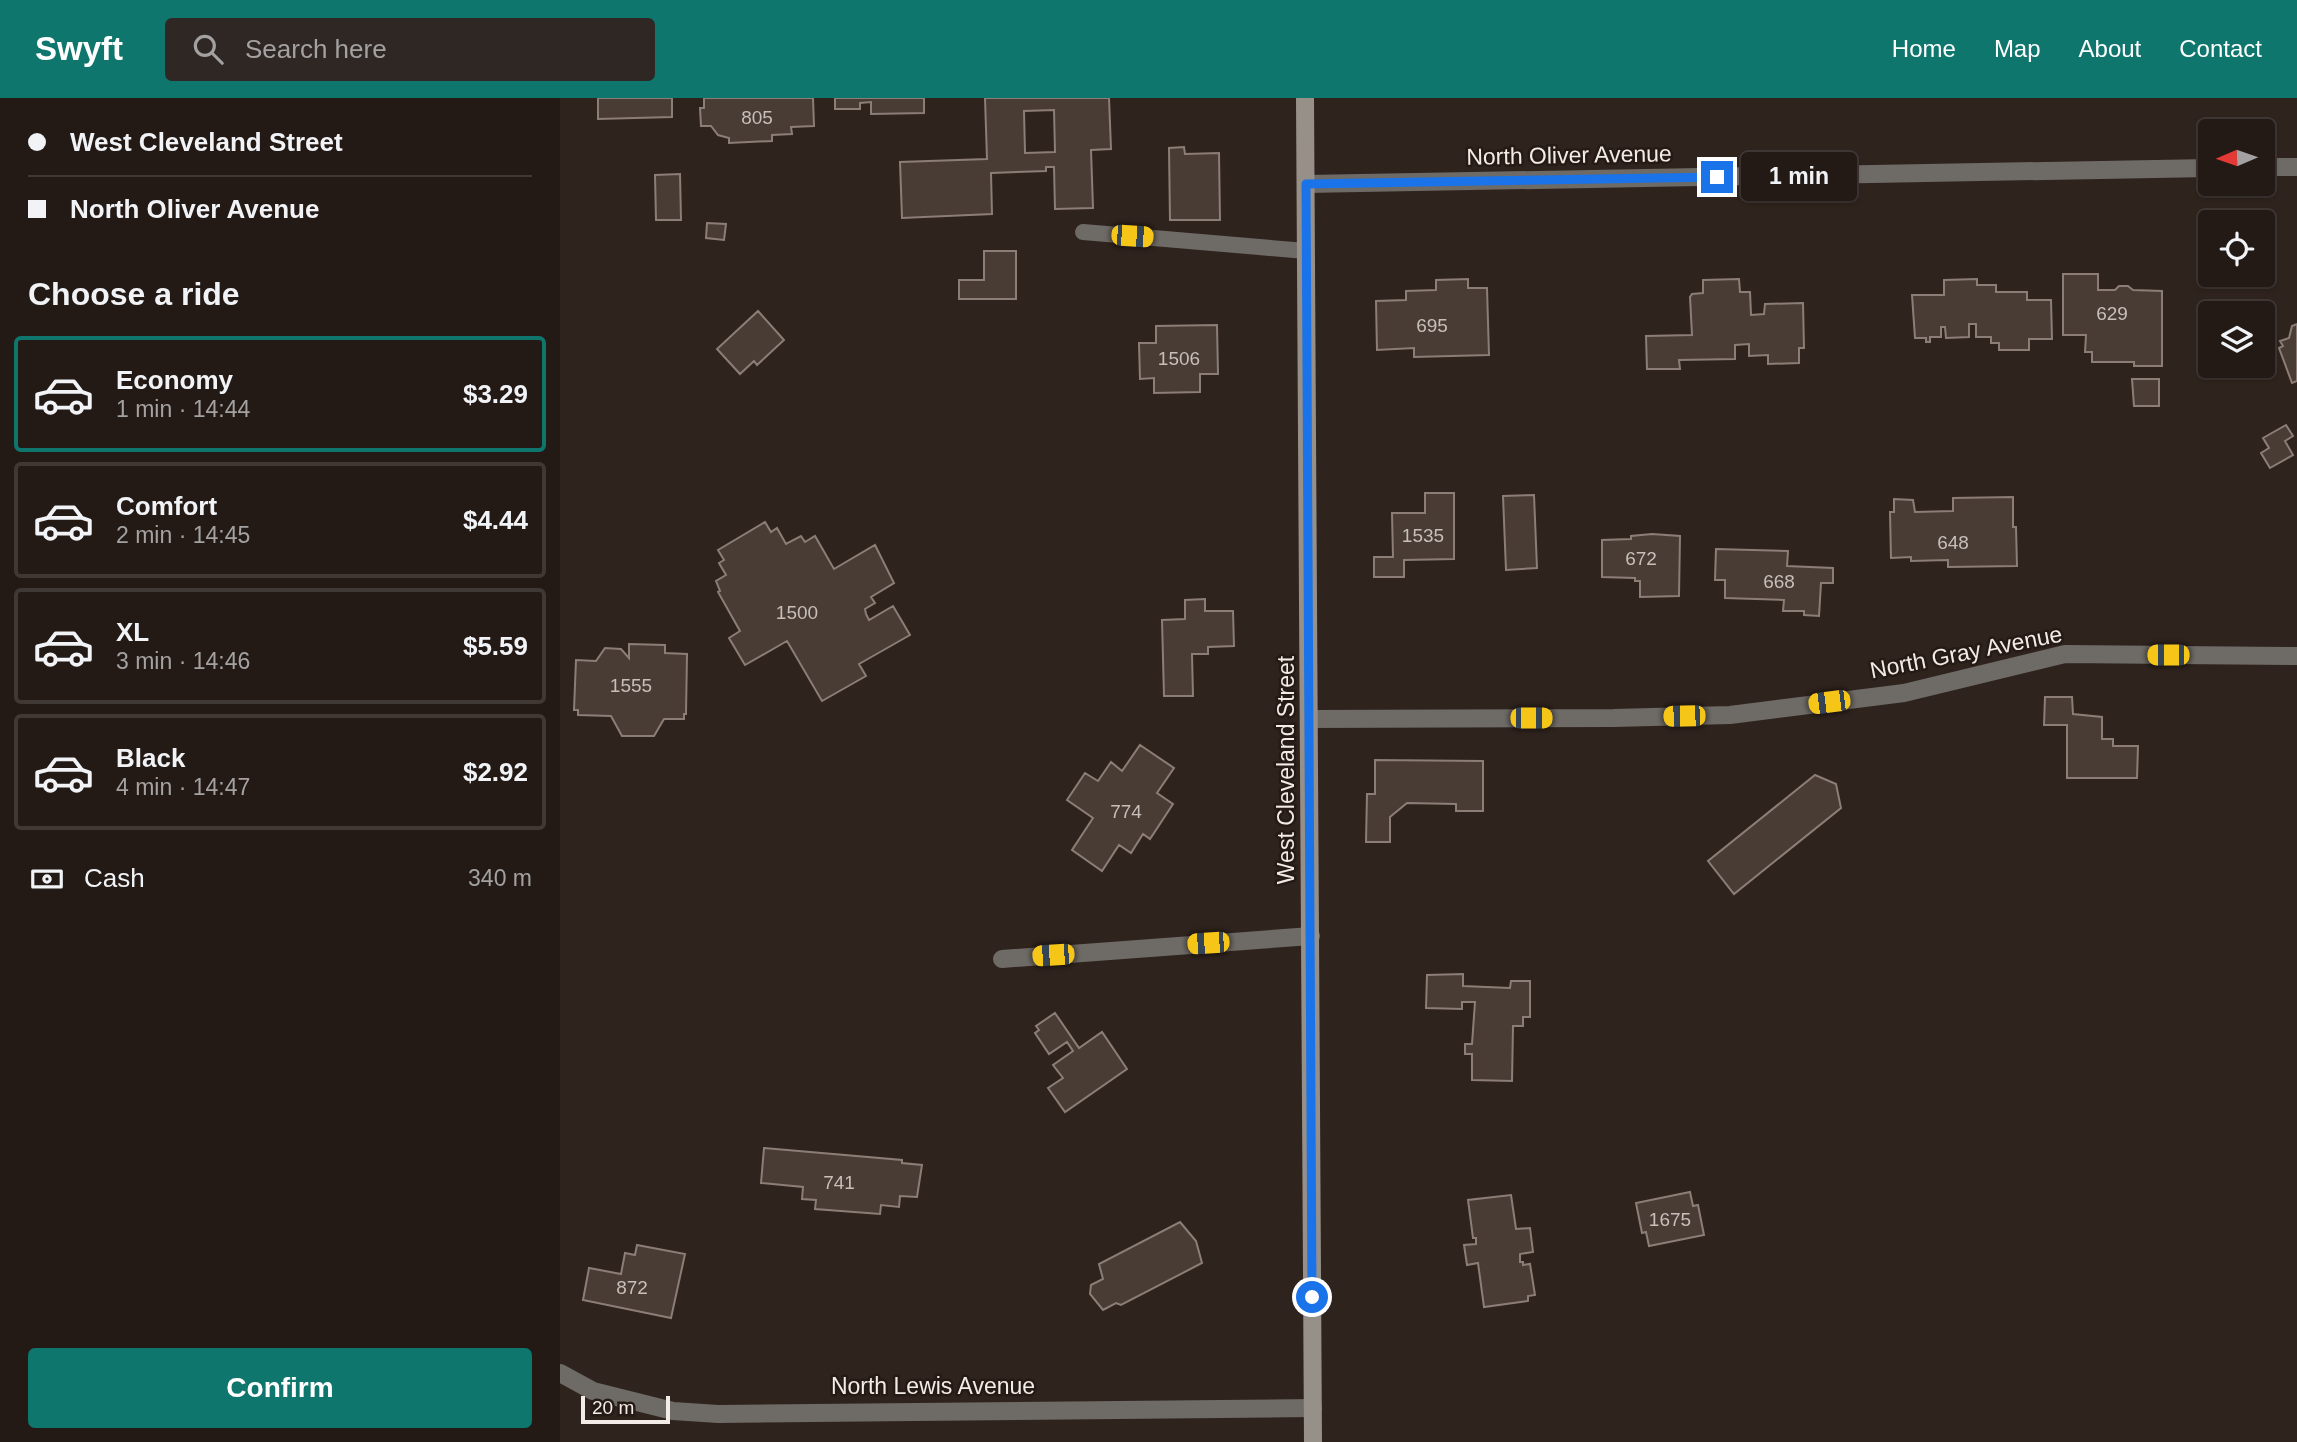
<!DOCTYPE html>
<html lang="en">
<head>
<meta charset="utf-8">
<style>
	:root { --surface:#231a16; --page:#2f2723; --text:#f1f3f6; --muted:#a3a1a1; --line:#403835; --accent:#0f766e }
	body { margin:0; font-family:Helvetica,sans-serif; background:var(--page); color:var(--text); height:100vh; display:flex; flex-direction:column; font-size:26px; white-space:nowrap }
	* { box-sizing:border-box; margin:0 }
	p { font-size:23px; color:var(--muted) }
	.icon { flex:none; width:38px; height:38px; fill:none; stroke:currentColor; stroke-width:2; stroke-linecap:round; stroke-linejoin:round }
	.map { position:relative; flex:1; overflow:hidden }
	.panel { display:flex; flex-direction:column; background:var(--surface); width:560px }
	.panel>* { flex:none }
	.banner { display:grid; align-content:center; height:154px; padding:0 28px; background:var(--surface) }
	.needle { width:46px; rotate:268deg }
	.controls { position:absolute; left:1638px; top:21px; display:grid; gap:14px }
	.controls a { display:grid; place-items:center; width:77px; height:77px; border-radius:7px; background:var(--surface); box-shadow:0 2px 5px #0004,0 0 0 2px var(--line); font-size:35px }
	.scale { position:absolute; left:21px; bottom:18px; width:89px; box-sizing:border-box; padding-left:7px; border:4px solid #f3ebe6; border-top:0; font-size:19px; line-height:24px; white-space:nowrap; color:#f3ebe6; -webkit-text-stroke:5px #251a14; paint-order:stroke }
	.end { position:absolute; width:32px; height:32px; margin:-16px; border:9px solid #1a73e8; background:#fff; box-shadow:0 0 0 4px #fff }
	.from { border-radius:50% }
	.bubble { position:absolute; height:49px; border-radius:7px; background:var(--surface); box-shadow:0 2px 5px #0004,0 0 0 2px var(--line); font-size:23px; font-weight:700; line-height:49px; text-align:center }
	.car { position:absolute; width:21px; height:42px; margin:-21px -10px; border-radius:9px; box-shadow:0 0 5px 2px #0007; background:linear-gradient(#f5c518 24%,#345 0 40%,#f5c518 0 76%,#345 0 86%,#f5c518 0) }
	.banner b { display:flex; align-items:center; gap:24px; height:66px; font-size:26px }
	.banner b+b { border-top:2px solid var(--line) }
	.banner i { width:18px; height:18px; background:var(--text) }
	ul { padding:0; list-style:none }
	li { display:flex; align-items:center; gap:21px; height:116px; margin:0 14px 10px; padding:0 14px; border:4px solid var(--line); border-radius:7px }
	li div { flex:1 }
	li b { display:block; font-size:26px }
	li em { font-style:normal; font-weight:700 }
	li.selected { border-color:var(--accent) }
	li>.icon { width:63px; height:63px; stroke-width:1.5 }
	h2 { padding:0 28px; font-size:32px; line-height:84px }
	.pay { display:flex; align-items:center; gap:18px; height:77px; padding:0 28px; font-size:26px }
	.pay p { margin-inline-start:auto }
	.action { display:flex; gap:14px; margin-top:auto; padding:14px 28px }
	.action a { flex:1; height:80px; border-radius:7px; background:var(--accent); color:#fff; font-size:28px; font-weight:700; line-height:80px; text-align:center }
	header { display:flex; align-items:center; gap:42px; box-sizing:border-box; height:98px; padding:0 35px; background:var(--accent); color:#fff }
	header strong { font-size:33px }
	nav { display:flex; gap:38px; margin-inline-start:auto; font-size:24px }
	.search { width:490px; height:63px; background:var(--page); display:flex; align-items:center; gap:18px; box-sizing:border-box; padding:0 24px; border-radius:7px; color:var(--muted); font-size:26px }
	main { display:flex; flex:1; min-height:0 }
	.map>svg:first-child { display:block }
	.building { fill:#483c35; stroke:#8c7e76; stroke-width:2; fill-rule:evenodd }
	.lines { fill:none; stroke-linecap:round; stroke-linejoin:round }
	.lane { stroke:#6e6a65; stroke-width:16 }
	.street { stroke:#6e6a65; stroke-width:18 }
	.secondary { stroke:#979088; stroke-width:18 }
	.route { stroke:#1a73e8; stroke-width:9 }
	.labels { text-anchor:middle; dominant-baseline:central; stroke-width:5; stroke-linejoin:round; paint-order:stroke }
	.number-label { font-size:19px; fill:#c8bfba }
	.street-label { font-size:23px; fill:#f3ebe6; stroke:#251a14 }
</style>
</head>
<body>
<header>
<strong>Swyft</strong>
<div class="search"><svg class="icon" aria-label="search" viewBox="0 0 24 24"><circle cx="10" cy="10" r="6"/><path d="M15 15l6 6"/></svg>Search here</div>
<nav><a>Home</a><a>Map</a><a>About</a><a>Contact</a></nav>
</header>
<main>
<section class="panel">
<div class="banner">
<b><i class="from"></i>West Cleveland Street</b>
<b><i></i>North Oliver Avenue</b>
</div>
<h2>Choose a ride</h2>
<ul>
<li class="selected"><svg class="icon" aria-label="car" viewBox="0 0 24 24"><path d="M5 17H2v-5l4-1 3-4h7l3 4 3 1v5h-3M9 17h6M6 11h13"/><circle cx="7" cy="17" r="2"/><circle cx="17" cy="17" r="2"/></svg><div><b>Economy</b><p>1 min · 14:44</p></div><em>$3.29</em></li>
<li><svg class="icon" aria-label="car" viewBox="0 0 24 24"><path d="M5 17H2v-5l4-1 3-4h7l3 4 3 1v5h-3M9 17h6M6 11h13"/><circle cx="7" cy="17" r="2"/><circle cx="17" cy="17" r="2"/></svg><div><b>Comfort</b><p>2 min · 14:45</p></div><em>$4.44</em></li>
<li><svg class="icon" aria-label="car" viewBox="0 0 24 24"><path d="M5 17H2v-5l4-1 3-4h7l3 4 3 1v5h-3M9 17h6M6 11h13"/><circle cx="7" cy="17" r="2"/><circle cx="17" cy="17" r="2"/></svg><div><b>XL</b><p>3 min · 14:46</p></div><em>$5.59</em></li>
<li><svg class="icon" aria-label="car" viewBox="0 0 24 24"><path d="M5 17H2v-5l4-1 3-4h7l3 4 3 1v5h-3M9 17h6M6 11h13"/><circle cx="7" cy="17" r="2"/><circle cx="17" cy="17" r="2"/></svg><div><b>Black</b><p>4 min · 14:47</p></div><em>$2.92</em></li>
</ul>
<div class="pay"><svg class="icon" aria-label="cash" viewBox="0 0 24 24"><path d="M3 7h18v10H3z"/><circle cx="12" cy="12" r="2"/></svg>Cash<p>340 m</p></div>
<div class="action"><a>Confirm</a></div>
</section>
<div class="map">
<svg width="1737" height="1344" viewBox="0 0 1737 1344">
	<rect width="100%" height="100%" fill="#2f231d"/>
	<!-- building -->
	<path class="building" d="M 38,0 L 112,0 L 112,19 L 38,21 Z
		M 144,0 L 253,0 L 254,28 L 231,29 L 232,36 L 212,37 L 212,43 L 169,45 L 169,40 L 158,37 L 151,28 L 141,28 L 140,10 L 144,10 Z
		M 275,0 L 364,0 L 364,15 L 311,16 L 311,4 L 300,5 L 300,11 L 275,11 Z
		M 425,0 L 549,0 L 551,51 L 531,52 L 533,110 L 495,111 L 494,69 L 486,69 L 486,73 L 431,75 L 432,116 L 342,120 L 340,64 L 427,61 ZM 494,12 L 495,54 L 465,55 L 464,13 Z
		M 624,49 L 625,56 L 659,55 L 660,122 L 610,122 L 609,50 Z
		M 120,76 L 121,122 L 96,122 L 95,77 Z
		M 147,125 L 166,126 L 164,142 L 146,140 Z
		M 424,153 L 456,153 L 456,201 L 399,201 L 399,182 L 424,182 Z
		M 1503,176 L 1538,176 L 1538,192 L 1555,192 L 1559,188 L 1568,188 L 1573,192 L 1602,193 L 1602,268 L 1574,268 L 1574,264 L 1532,264 L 1532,254 L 1525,254 L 1526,237 L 1503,237 Z
		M 908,181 L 908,190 L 927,190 L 929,257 L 854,259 L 854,250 L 817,252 L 816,203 L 846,202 L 846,193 L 876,192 L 876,182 Z
		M 1179,181 L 1180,194 L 1190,194 L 1191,217 L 1204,216 L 1205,206 L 1243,205 L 1244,250 L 1239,250 L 1239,265 L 1208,266 L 1208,257 L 1189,258 L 1189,246 L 1175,247 L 1175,261 L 1119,262 L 1120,271 L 1087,271 L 1086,238 L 1132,237 L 1130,199 L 1132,196 L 1143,195 L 1143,182 Z
		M 1417,181 L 1417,187 L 1436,187 L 1436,194 L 1467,194 L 1467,202 L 1491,202 L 1492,241 L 1469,241 L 1469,252 L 1439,252 L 1439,245 L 1431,245 L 1431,239 L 1416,239 L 1416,226 L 1409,226 L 1409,239 L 1386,240 L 1385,229 L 1381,229 L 1381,239 L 1370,239 L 1370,244 L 1366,244 L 1366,240 L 1355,240 L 1352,197 L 1384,197 L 1384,182 Z
		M 198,213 L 224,242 L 197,267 L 194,263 L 180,276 L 157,251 Z
		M 1737,226 L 1737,283 L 1732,285 L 1719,250 L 1723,248 L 1720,243 L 1729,240 L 1732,228 Z
		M 657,227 L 658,276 L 640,276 L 640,294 L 594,295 L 594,280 L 580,281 L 579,245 L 596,245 L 596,228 Z
		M 1572,281 L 1599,281 L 1599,308 L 1574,308 Z
		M 1726,327 L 1733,338 L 1725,343 L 1733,357 L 1710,370 L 1701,355 L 1709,350 L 1703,340 Z
		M 865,395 L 894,395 L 894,461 L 844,462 L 844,479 L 814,479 L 814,459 L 833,459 L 832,415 L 865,415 Z
		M 974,397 L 977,470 L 946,472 L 943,398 Z
		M 1453,399 L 1453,429 L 1456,429 L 1457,468 L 1388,469 L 1388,462 L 1351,463 L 1351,459 L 1331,460 L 1330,414 L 1334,414 L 1334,401 L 1353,402 L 1355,414 L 1393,413 L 1393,400 Z
		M 205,424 L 211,434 L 217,430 L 226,446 L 241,438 L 245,444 L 255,438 L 274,471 L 315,447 L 334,485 L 311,499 L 315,505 L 305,511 L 306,516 L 309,522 L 333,508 L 350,537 L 299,566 L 306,578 L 262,603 L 227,543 L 185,567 L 169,540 L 180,533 L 158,494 L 160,493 L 156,483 L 166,477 L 159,465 L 164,462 L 158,452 Z
		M 1092,436 L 1120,438 L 1119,498 L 1080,499 L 1080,483 L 1075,483 L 1075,480 L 1042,479 L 1042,442 L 1071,441 L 1071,438 Z
		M 1156,451 L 1228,453 L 1227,468 L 1273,470 L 1273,485 L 1261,485 L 1259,518 L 1244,517 L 1244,513 L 1223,513 L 1224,502 L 1165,500 L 1165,482 L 1155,482 Z
		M 645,501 L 645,513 L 673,513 L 674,548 L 648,549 L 648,556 L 632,556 L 633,598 L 604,598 L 602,522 L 625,521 L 625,502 Z
		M 69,546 L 105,547 L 105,555 L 127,556 L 126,616 L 124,616 L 124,621 L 104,621 L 94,638 L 62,638 L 51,618 L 18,617 L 18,612 L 14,612 L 16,562 L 36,563 L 45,550 L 61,551 L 69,560 Z
		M 1485,599 L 1512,599 L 1513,616 L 1542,619 L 1542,641 L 1553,641 L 1553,648 L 1578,648 L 1577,680 L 1507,680 L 1507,627 L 1484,627 Z
		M 580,647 L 614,670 L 597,695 L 613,706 L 590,741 L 583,736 L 571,755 L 559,747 L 542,773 L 512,752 L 533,720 L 507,702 L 525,675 L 538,683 L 551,664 L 562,673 Z
		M 815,662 L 923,663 L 923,713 L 896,713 L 896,706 L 847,705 L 830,719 L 830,744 L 806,744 L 807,696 L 815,696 Z
		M 1255,677 L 1276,686 L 1281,710 L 1174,796 L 1148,763 Z
		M 903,876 L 903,888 L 950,890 L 951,883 L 970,883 L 970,919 L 963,919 L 963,928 L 953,928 L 952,983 L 912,982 L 912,956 L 905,956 L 905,946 L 912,946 L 915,904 L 902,904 L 902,911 L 866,910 L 867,877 Z
		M 495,915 L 519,950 L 542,934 L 567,971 L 505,1014 L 488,990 L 503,980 L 493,967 L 513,953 L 507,944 L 489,956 L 475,935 L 479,932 L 476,928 Z
		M 204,1050 L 342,1062 L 342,1065 L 362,1067 L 357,1099 L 340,1098 L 339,1109 L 321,1107 L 320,1116 L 255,1111 L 256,1102 L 242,1101 L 243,1089 L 201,1085 Z
		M 1130,1094 L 1133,1108 L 1138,1107 L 1144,1137 L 1089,1148 L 1086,1134 L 1082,1135 L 1076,1105 Z
		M 951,1097 L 956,1131 L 970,1130 L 973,1154 L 960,1156 L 960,1164 L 963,1164 L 963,1167 L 970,1166 L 975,1197 L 968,1198 L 968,1203 L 924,1209 L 918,1165 L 907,1167 L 904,1147 L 916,1146 L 916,1140 L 913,1140 L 908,1102 Z
		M 620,1124 L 636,1143 L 642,1165 L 561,1207 L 556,1205 L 543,1212 L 530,1196 L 531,1187 L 543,1181 L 539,1166 Z
		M 77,1147 L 125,1156 L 111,1220 L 23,1202 L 29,1170 L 61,1176 L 65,1155 L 75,1157 Z"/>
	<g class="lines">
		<!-- lane -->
		<path class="lane" d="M 523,134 L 746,153"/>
		<!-- street -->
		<path class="street" d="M 1703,69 L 1737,69
			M 746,86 L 1650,70
			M 750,621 L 1054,620 L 1170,617 L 1344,595 L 1505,556 L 1737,558
			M 442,861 L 751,838
			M 0,1275 L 33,1293 L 113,1313 L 158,1316 L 753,1310"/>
		<!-- secondary -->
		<path class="secondary" d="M 745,0 L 753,1344"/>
	</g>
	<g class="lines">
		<!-- route -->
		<path class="route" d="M 752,1199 L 746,86 L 1157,79"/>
	</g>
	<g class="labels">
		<!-- number labels -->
		<g class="number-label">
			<text x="197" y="19">805</text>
			<text x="1552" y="215">629</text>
			<text x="872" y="227">695</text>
			<text x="619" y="260">1506</text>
			<text x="863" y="437">1535</text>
			<text x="1393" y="444">648</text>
			<text x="1081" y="460">672</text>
			<text x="1219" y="483">668</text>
			<text x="237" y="514">1500</text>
			<text x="71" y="587">1555</text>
			<text x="566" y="713">774</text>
			<text x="279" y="1084">741</text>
			<text x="1110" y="1121">1675</text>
			<text x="72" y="1189">872</text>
		</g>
		<!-- street labels -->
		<g class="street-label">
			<text transform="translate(1009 57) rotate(-1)">North Oliver Avenue</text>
			<text transform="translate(1406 554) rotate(-11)">North Gray Avenue</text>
			<text transform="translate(726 672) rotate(-90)">West Cleveland Street</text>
			<text x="373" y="1288">North Lewis Avenue</text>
		</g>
	</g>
</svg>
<div class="controls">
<a><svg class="needle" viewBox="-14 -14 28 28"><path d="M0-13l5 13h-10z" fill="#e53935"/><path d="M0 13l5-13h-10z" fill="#a3a1a1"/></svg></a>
<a><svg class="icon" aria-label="locate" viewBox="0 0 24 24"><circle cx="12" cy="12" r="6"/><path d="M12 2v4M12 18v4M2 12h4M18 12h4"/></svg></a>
<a><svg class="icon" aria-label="layers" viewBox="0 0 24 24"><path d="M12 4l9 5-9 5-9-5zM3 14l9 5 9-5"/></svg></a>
</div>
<div class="scale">20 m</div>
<i class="end from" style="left:752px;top:1199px"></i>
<i class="end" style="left:1157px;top:79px"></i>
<div class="bubble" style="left:1181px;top:54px;width:116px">1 min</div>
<i class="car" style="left:572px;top:138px;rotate:94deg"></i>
<i class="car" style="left:1608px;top:557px;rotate:270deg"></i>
<i class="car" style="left:1269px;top:604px;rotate:263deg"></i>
<i class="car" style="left:1124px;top:618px;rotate:269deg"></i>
<i class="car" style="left:971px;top:620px;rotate:90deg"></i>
<i class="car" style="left:648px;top:845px;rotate:266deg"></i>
<i class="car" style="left:493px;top:857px;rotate:266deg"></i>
</div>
</main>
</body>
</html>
